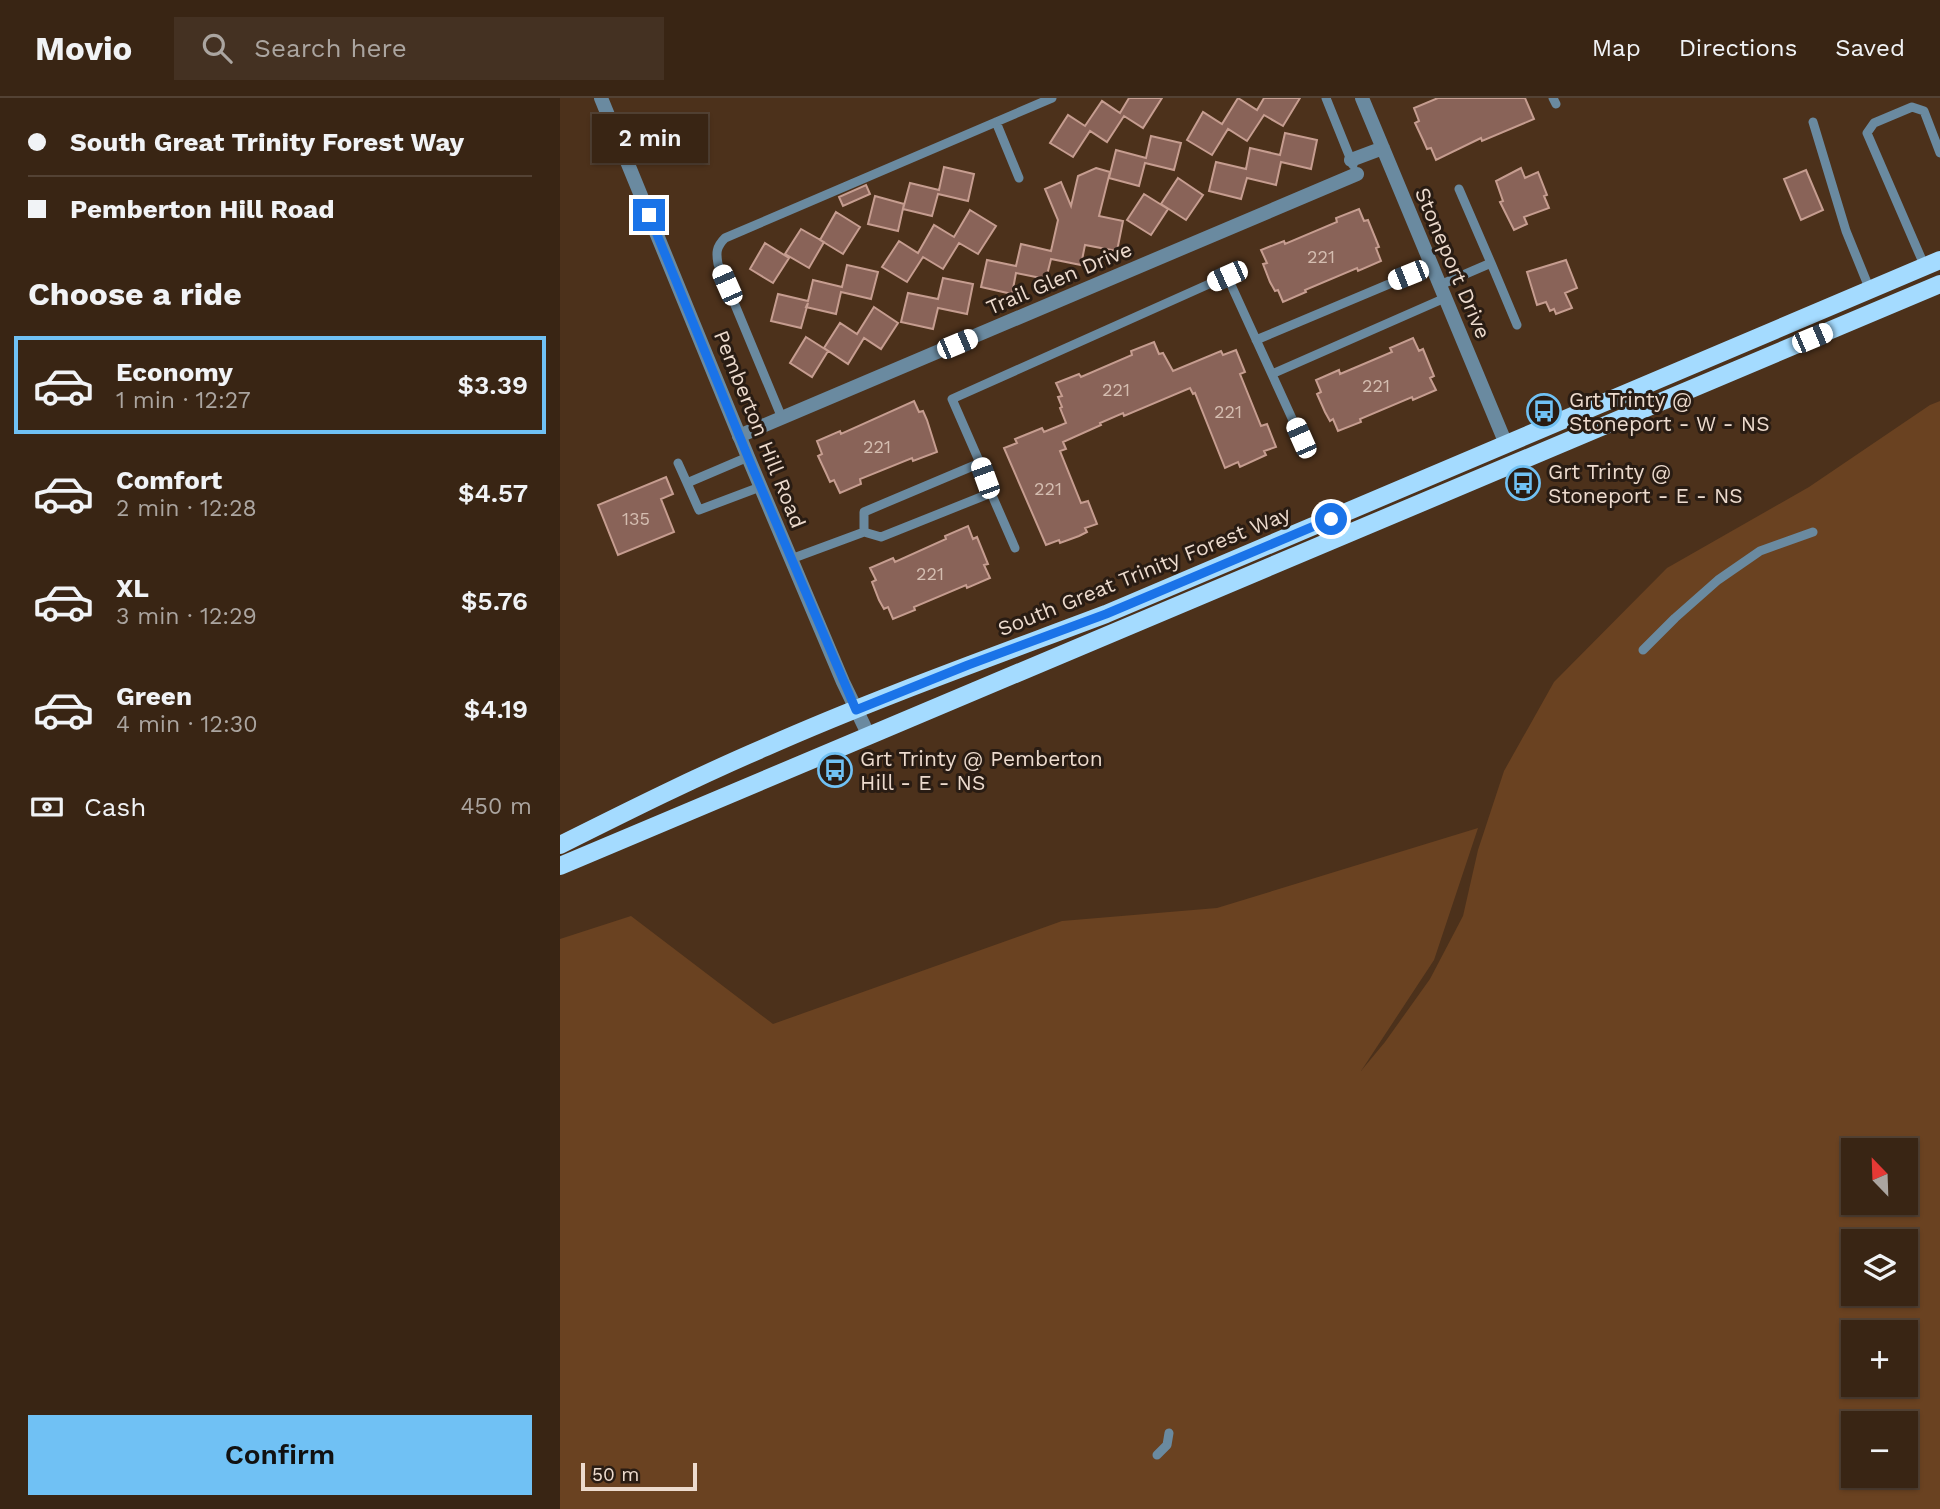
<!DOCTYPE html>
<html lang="en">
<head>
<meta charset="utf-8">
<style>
	:root { --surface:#392514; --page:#443122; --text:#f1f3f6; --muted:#aba5a0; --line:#534234; --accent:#70c1f4 }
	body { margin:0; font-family:"Work Sans",sans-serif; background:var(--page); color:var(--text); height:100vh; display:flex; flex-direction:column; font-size:26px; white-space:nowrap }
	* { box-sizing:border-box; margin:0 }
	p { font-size:23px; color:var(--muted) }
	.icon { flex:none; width:38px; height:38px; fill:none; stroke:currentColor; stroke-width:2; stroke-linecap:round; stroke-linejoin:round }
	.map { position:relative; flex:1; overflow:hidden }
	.side { display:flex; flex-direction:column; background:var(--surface); width:560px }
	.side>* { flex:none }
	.banner { display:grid; align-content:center; height:154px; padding:0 28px; background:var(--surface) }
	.needle { width:46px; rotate:337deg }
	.fabs { position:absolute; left:1281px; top:1040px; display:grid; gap:14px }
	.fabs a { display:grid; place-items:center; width:77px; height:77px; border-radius:0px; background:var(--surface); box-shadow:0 2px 5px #0004,0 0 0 2px var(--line); font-size:35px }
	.scale { position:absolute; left:21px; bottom:18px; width:116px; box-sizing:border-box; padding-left:7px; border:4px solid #eddbce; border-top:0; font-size:19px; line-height:24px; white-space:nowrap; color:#eddbce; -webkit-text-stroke:5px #291c13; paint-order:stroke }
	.end { position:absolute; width:32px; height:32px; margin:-16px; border:9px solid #1a73e8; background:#fff; box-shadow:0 0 0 4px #fff }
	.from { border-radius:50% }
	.bubble { position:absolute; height:49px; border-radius:0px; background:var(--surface); box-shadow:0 2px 5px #0004,0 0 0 2px var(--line); font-size:23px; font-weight:600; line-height:49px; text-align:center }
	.car { position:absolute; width:21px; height:42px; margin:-21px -10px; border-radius:9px; box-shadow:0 0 5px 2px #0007; background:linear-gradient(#fff 24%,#345 0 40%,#fff 0 76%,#345 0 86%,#fff 0) }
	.banner b { display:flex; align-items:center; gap:24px; height:66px; font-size:26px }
	.banner b+b { border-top:2px solid var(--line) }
	.banner i { width:18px; height:18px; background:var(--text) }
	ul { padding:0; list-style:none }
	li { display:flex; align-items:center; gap:21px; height:98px; margin:0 14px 10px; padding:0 14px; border:4px solid transparent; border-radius:0px }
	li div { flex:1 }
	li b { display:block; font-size:26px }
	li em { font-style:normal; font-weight:600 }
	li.selected { border-color:var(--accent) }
	li>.icon { width:63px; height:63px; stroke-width:1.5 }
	h2 { padding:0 28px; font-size:32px; line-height:84px }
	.pay { display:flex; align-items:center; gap:18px; height:77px; padding:0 28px; font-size:26px }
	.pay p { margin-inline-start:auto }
	.cta { display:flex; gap:14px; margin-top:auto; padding:14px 28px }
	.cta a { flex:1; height:80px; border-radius:0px; background:var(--accent); color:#111; font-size:28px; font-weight:600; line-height:80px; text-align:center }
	header { display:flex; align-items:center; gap:42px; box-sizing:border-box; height:98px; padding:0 35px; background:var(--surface); border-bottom:2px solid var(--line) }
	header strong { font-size:33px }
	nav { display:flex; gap:38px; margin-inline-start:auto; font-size:24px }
	.search { width:490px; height:63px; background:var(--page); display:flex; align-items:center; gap:18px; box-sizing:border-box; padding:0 24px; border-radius:0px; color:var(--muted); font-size:26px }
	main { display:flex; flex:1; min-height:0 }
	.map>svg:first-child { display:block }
	.green { fill:#6a4221; fill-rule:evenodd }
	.building { fill:#896358; stroke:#c69d90; stroke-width:2 }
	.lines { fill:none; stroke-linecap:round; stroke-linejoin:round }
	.service { stroke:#6a8aa0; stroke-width:9 }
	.minor { stroke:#6a8aa0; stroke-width:14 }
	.tertiary { stroke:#6a8aa0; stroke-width:14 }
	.primary { stroke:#a4dbff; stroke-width:18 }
	.route { stroke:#1a73e8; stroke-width:9 }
	.labels { text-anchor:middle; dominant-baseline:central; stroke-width:6; stroke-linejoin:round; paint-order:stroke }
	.number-label { font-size:18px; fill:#d4bdb0 }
	.street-label { font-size:21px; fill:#eddbce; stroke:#291c13 }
	.poi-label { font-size:21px; fill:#eddbce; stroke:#291c13; text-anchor:start }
</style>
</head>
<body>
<header>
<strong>Movio</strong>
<div class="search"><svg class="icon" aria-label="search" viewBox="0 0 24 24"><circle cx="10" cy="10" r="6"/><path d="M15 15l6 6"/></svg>Search here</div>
<nav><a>Map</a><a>Directions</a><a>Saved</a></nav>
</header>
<main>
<section class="side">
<div class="banner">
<b><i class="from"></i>South Great Trinity Forest Way</b>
<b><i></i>Pemberton Hill Road</b>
</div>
<h2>Choose a ride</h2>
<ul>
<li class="selected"><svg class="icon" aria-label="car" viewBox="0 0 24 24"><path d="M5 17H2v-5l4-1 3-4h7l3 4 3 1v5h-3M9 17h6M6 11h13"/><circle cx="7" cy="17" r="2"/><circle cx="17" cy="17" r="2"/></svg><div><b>Economy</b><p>1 min · 12:27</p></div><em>$3.39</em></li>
<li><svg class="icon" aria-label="car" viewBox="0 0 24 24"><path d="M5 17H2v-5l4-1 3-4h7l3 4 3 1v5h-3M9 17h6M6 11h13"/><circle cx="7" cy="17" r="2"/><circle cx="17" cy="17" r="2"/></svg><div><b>Comfort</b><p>2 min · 12:28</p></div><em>$4.57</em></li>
<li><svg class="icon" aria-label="car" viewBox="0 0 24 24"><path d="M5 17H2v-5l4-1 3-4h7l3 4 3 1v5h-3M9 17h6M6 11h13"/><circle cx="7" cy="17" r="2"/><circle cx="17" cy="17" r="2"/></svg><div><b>XL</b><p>3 min · 12:29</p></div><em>$5.76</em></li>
<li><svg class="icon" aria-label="car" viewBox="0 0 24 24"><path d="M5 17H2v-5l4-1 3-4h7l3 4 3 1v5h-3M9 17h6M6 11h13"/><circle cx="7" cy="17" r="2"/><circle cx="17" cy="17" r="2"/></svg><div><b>Green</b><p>4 min · 12:30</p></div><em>$4.19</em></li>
</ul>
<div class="pay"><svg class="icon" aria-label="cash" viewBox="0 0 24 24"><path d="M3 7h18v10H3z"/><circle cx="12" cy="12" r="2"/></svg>Cash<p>450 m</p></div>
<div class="cta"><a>Confirm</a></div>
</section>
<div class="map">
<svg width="1380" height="1411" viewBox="0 0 1380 1411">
	<rect width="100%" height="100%" fill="#4c311b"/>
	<!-- green -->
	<path class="green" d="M 1380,303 L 1380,1411 L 0,1411 L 0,841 L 71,818 L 213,926 L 502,823 L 657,810 L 918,730 L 874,862 L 801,973 L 825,944 L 870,881 L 903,818 L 918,752 L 944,673 L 994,584 L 1107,470 L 1249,389 L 1370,307 ZM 1293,1052 L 1346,1052 L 1346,1104 L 1293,1104 ZM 1293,1143 L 1346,1143 L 1346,1195 L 1293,1195 ZM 1293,1234 L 1346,1234 L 1346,1286 L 1293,1286 ZM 1293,1325 L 1346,1325 L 1346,1377 L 1293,1377 Z"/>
	<!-- building -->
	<path class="building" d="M 569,0 L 602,0 L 583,30 L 564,18 L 547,44 L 530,33 L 513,59 L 490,45 L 508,17 L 525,28 L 542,3 L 560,15 Z
		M 678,0 L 697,12 L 704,0 L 740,0 L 723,28 L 704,17 L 687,43 L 668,31 L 652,57 L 627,42 L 643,14 L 662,26 Z
		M 878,0 L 965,0 L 974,21 L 922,43 L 921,40 L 876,62 L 871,50 L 867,51 L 863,42 L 855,25 L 859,23 L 854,10 Z
		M 725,35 L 757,42 L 751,71 L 721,64 L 716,87 L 687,80 L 681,101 L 649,93 L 656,64 L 686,71 L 690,50 L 720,57 Z
		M 591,38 L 621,45 L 614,72 L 585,65 L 579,88 L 549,80 L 556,52 L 586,60 Z
		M 384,69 L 414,76 L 408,103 L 378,96 L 372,118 L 343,111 L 350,85 L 379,92 Z
		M 536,70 L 550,74 L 539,118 L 563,123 L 557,153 L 525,147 L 521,167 L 491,161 L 486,181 L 456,175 L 452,196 L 421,189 L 427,162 L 456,168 L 461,146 L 491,153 L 498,122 L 485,91 L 501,84 L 511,108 L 518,78 Z
		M 961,70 L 965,80 L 978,74 L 987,97 L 984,98 L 989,110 L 964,119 L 967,126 L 954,132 L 940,104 L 943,103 L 936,83 Z
		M 1246,72 L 1263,112 L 1241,122 L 1224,81 Z
		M 618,80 L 643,97 L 626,122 L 601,106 Z
		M 306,87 L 310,96 L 283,108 L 279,99 Z
		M 584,96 L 608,111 L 591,137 L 567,122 Z
		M 315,98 L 344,106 L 338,133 L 308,126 Z
		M 799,111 L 804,123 L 808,122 L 819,149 L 816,150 L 821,163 L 798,173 L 797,170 L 745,192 L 746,194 L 723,204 L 718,192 L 715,193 L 710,184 L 703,166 L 707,165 L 701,152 L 724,143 L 725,146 L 777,124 L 776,120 Z
		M 410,112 L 436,128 L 418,156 L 399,145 L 383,171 L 363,159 L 347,184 L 322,169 L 339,143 L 358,155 L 374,127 L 394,139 Z
		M 276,114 L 300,129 L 283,156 L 260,142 Z
		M 241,131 L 264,144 L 249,170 L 225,156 Z
		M 205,145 L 229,160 L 213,185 L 190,171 Z
		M 1006,162 L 1017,190 L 1005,195 L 1012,210 L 996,216 L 994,211 L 990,213 L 986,204 L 977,207 L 967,174 Z
		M 287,167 L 318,174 L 311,201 L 281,194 L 276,216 L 246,209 L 248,205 L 241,230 L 211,223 L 218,196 L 248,203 L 253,182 L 282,189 Z
		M 383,180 L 413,186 L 407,216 L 378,210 L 373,231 L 341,224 L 348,195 L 378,201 Z
		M 314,209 L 338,225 L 321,251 L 304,240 L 288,266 L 264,250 L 280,225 L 297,236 Z
		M 246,239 L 268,253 L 252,279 L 230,265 Z
		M 853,240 L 859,253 L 863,251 L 874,278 L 870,280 L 876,292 L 853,302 L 852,299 L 800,321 L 801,324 L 778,333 L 773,321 L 770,323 L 765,314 L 757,296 L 761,294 L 756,282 L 779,272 L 780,276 L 832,254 L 830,250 Z
		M 594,244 L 599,256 L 603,255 L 613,273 L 661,253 L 663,257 L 676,252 L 685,274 L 680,276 L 701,328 L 707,326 L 716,349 L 704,353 L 706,357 L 680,369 L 678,364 L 665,370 L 635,295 L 633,296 L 630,290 L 564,318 L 563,315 L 540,325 L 541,327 L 503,344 L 506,351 L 500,353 L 521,405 L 528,403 L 537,426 L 525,430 L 527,434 L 519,438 L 500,445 L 499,442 L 486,447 L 444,350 L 457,345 L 455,341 L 465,337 L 482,330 L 484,334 L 506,325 L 500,310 L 502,309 L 498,299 L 502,298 L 496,285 L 519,276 L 521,279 L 572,257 L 571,253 Z
		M 354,303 L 359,314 L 363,313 L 367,322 L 377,354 L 353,363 L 352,360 L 300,381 L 301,386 L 280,395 L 274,382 L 270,384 L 266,375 L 258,358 L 262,356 L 257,343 L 280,333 L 281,336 Z
		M 106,379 L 113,396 L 101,401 L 114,434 L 58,457 L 38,407 Z
		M 408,428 L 413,441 L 417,439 L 428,466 L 424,467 L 430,480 L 407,490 L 406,487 L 354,509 L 355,512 L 333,521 L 328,509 L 324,511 L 319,502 L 312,484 L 316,482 L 310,470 L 333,460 L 335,464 L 386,441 L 385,438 Z"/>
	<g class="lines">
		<!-- service -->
		<path class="service" d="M 766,0 L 793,67
			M 993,0 L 996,6
			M 436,24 L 459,80
			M 1253,24 L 1286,133 L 1310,192
			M 931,165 L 957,227
			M 1365,169 L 1307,35 L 1314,25 L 1352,9 L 1364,13 L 1380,55
			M 880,187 L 931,165 L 899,91
			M 696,242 L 872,168
			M 712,276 L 885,200
			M 222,320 L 158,166 C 156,155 156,149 165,140 L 492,0
			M 118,365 L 127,385 L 188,359
			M 127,385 L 139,412 L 200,389
			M 431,395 L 455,450
			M 304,434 L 321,439 L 431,395 L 420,365
			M 231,461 L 304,434 L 304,414 L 420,365 L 392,301 L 667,178 L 741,340
			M 1083,552 L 1115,520 L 1158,482 L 1200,453 L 1253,434
			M 597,1357 L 607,1347 L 609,1335"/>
		<!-- minor -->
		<path class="minor" d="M 802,0 L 946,346
			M 791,62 L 823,50
			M 179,338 L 797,76"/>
		<!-- tertiary -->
		<path class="tertiary" d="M 41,0 L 188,359 L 283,584 L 309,638"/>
		<!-- primary -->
		<path class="primary" d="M 0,747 C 68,713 136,679 206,649 C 317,600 432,559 546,516 L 1380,162
			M 0,768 L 1380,186"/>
	</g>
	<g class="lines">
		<!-- route -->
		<path class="route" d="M 89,117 L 188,359 L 296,612 L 408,567 L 546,516 L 771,421"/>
	</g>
	<!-- icons -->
	<defs>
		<g id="bus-ring" transform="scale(1.75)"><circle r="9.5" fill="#291c13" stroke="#70c1f4" stroke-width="1.5"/><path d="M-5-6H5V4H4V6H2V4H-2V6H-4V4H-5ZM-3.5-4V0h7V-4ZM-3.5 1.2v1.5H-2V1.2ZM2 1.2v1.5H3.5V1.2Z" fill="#70c1f4"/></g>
	</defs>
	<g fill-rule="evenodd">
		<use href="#bus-ring" x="984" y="313"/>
		<use href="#bus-ring" x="963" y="385"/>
		<use href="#bus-ring" x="275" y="672"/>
	</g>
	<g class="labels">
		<!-- number labels -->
		<g class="number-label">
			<text x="761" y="158">221</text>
			<text x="816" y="287">221</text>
			<text x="556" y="291">221</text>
			<text x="668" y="313">221</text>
			<text x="317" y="348">221</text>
			<text x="488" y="390">221</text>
			<text x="76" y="420">135</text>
			<text x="370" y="475">221</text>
		</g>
		<!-- street labels -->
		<g class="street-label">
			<text transform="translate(893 165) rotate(67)">Stoneport Drive</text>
			<text transform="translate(499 180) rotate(-23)">Trail Glen Drive</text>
			<text transform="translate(200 331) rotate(68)">Pemberton Hill Road</text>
			<text transform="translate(584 473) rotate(-22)">South Great Trinity Forest Way</text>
		</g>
		<!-- poi labels -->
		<g class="poi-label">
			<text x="1009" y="301">Grt Trinty @<tspan x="1009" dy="24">Stoneport - W - NS</tspan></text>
			<text x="988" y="373">Grt Trinty @<tspan x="988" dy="24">Stoneport - E - NS</tspan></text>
			<text x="300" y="660">Grt Trinty @ Pemberton<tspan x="300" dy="24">Hill - E - NS</tspan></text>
		</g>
	</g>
</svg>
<div class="fabs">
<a><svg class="needle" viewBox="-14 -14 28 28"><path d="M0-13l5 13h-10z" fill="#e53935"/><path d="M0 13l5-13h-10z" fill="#aba5a0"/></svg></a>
<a><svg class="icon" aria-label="layers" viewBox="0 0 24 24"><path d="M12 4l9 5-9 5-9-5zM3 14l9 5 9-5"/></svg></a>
<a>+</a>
<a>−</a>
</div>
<div class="scale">50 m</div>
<i class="end from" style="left:771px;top:421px"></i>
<i class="end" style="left:89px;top:117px"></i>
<div class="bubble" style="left:32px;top:16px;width:116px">2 min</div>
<i class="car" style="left:848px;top:177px;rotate:248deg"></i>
<i class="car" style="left:667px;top:178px;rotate:246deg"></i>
<i class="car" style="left:167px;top:187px;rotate:336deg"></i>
<i class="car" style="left:1252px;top:240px;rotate:67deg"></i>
<i class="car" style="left:397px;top:246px;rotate:67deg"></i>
<i class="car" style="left:741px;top:340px;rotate:336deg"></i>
<i class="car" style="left:425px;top:380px;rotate:340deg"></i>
</div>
</main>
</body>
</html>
